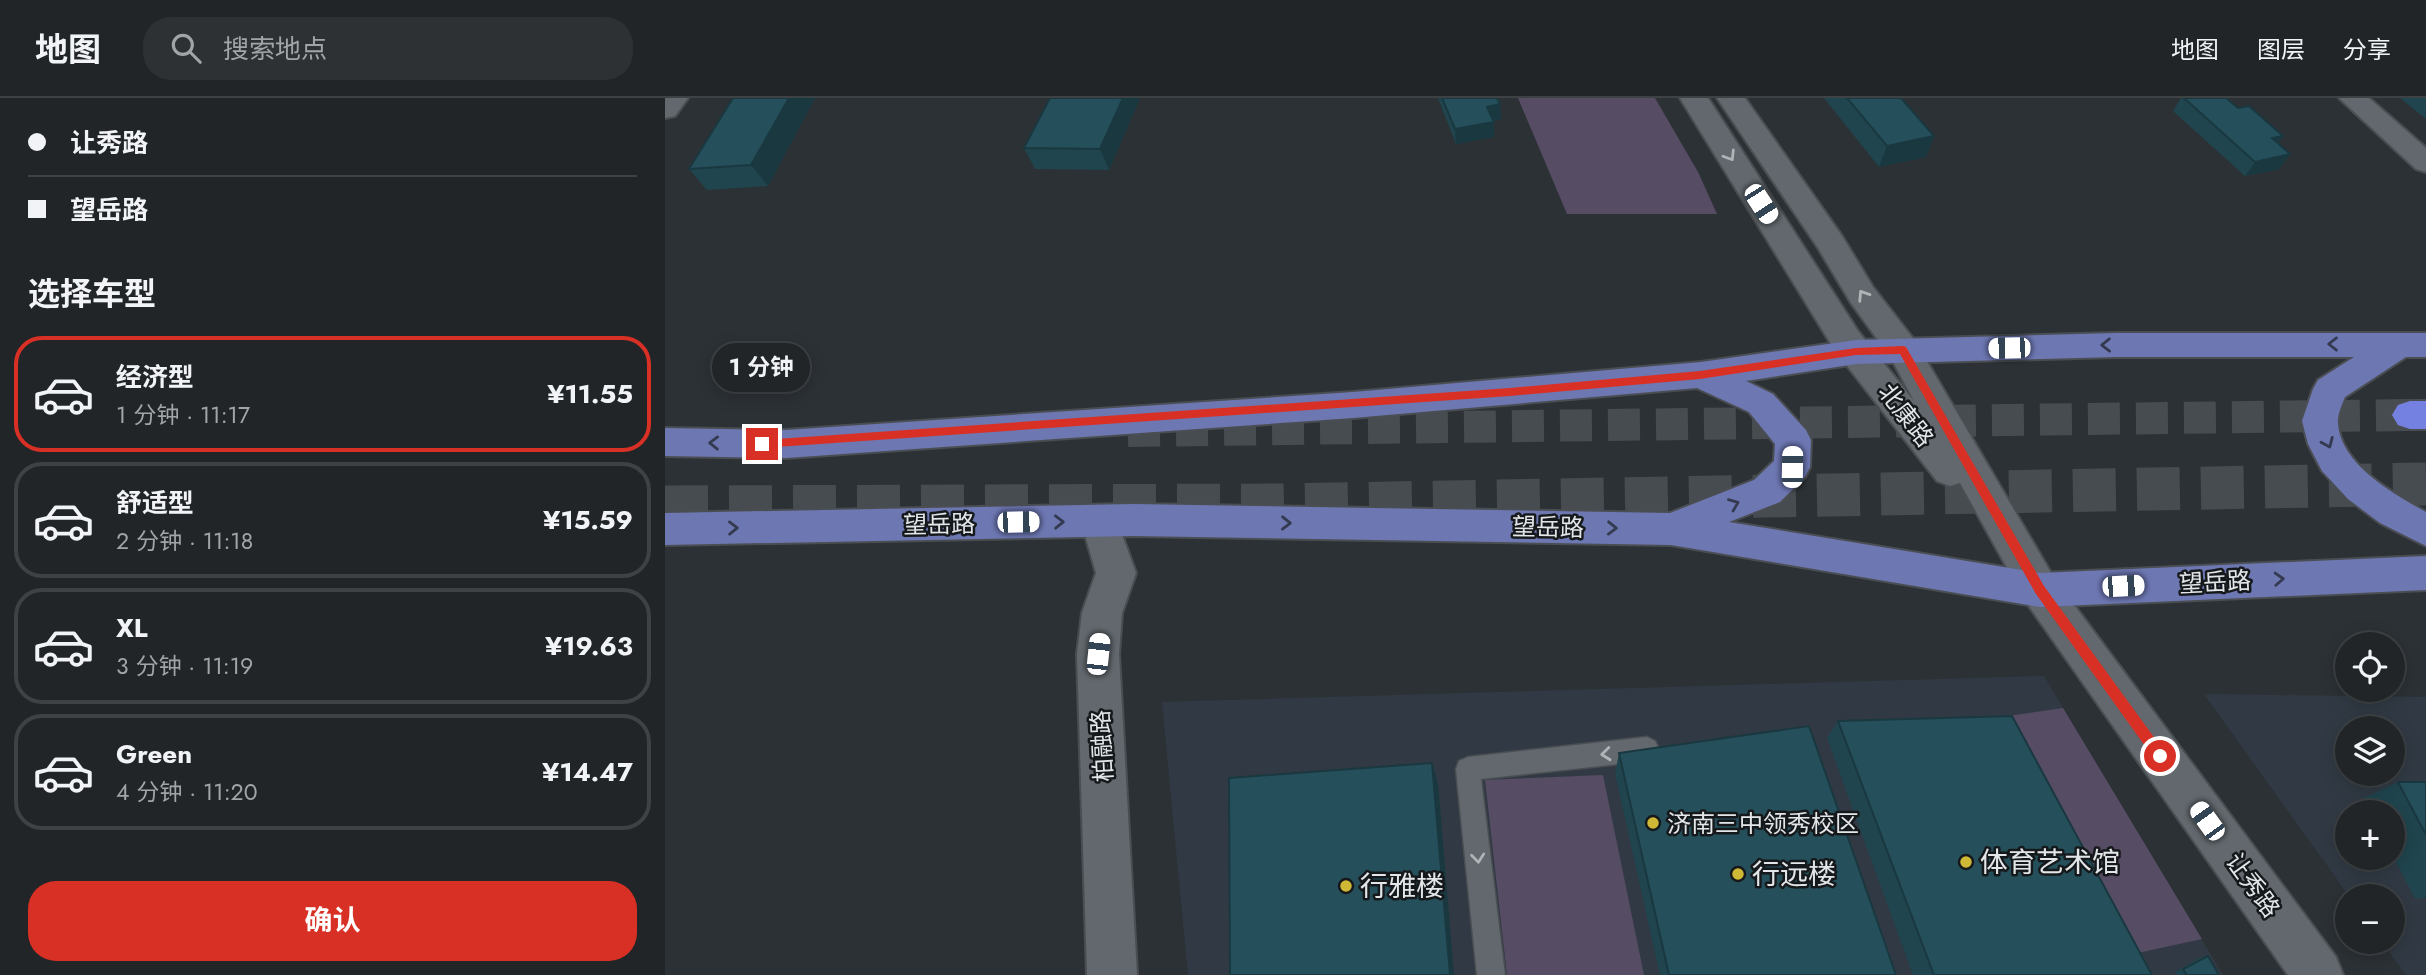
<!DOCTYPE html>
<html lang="zh">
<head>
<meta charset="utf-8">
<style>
	:root { --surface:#212528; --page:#2d3134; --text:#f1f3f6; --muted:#a2a5a8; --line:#3e4245; --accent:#d93025 }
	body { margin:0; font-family:Jost,"Noto Sans SC",sans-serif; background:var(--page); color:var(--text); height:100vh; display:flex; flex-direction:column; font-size:26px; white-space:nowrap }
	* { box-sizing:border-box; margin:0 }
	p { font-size:23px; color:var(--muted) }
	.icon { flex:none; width:38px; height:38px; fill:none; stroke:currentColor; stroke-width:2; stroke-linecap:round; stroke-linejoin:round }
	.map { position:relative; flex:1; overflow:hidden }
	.panel { display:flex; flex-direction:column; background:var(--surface); width:665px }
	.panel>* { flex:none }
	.banner { display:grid; align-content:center; height:154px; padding:0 28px; background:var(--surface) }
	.buttons { position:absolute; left:1670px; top:534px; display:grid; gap:14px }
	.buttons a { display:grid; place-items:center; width:70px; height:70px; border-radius:50%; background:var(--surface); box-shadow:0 4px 18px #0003,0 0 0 2px var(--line); font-size:35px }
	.end { position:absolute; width:32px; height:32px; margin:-16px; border:9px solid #d93025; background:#fff; box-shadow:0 0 0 4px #fff }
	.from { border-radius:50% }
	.bubble { position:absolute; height:49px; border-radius:24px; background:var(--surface); box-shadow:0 4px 18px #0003,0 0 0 2px var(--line); font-size:23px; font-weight:700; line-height:49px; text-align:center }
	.car { position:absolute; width:21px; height:42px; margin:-21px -10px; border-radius:9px; box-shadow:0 0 5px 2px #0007; background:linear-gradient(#fff 24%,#345 0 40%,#fff 0 76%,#345 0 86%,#fff 0) }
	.banner b { display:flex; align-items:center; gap:24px; height:66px; font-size:26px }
	.banner b+b { border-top:2px solid var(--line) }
	.banner i { width:18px; height:18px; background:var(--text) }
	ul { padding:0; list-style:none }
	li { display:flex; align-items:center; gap:21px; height:116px; margin:0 14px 10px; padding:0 14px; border:4px solid var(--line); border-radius:28px }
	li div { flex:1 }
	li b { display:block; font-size:26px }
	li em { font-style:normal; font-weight:700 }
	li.on { border-color:var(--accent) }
	li>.icon { width:63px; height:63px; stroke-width:1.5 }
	h2 { padding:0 28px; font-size:32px; line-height:84px }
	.button { display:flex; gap:14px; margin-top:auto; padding:14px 28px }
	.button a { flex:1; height:80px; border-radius:28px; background:var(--accent); color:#fff; font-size:28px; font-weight:700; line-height:80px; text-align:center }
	header { display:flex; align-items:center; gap:42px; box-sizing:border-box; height:98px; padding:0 35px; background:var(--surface); border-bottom:2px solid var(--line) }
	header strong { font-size:33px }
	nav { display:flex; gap:38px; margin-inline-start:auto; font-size:24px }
	.search { width:490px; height:63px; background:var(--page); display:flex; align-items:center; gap:18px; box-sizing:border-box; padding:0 24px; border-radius:28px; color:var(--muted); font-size:26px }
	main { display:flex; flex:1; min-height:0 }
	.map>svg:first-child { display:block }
	.built { fill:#313a44; fill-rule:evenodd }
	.green { fill:#564c63 }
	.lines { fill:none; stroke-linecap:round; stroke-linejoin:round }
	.highway-tunnel-far1 { stroke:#474c51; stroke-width:32; stroke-dasharray:32 16; stroke-linecap:butt }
	.highway-tunnel { stroke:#474c51; stroke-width:43; stroke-dasharray:43 21; stroke-linecap:butt }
	.lane-casing { stroke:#4a4e52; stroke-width:3 }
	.secondary-casing { stroke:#4a4e52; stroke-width:4 }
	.primary-casing { stroke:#4a4e52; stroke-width:4 }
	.highway-casing { stroke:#4a4e52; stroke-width:4 }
	.lane { fill:#62686d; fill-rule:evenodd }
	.secondary { fill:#62686d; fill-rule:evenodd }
	.primary { fill:#6d77b2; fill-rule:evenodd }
	.highway { fill:#7581e0; fill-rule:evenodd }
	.wall { fill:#20454e }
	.shaded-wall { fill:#1a3840 }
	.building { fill:#25505b; stroke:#1a3840; stroke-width:2 }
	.oneway { stroke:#afb4b7 }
	.oneway2 { stroke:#343a50 }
	.route { fill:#d93025 }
	.poi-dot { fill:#d0b837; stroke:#16191b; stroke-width:2.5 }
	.labels { text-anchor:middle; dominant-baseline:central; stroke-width:5; stroke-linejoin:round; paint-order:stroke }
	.street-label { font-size:24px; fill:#e3e6e9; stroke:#16191b }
	.poi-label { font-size:24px; fill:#e3e6e9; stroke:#16191b; text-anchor:start }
	.near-poi-label { font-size:28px; fill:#e3e6e9; stroke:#16191b; text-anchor:start }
</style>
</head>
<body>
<header>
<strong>地图</strong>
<div class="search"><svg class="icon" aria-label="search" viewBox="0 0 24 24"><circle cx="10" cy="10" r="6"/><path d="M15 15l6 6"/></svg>搜索地点</div>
<nav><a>地图</a><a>图层</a><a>分享</a></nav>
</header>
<main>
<section class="panel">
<div class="banner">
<b><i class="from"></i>让秀路</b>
<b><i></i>望岳路</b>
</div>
<h2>选择车型</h2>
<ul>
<li class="on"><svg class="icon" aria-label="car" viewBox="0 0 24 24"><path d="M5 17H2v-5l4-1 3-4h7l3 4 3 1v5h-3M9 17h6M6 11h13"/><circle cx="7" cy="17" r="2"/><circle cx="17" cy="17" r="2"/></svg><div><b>经济型</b><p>1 分钟 · 11:17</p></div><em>¥11.55</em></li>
<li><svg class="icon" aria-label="car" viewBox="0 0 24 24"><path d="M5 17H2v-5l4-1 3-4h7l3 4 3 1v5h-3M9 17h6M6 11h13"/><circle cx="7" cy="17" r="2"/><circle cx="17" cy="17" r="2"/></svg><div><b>舒适型</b><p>2 分钟 · 11:18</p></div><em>¥15.59</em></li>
<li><svg class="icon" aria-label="car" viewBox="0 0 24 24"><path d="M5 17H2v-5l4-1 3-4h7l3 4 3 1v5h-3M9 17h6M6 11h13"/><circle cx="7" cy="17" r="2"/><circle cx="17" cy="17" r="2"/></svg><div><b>XL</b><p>3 分钟 · 11:19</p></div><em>¥19.63</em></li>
<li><svg class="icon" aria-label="car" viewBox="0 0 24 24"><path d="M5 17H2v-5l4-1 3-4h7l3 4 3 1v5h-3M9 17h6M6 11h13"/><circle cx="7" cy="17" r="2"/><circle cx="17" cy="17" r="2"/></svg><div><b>Green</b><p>4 分钟 · 11:20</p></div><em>¥14.47</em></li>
</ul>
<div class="button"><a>确认</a></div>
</section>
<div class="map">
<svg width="1761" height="877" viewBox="0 0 1761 877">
	<rect width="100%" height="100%" fill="#2c3136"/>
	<!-- built -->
	<path class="built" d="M 1379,578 L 1558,877 L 523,877 L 497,604 Z
		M 1539,596 L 1761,599 L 1761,877 L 1741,877 L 1717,844 L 1727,844 L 1727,798 L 1684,798 ZM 1682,630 L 1727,630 L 1727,676 L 1682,676 ZM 1682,714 L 1727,714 L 1727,760 L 1682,760 Z"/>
	<!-- green -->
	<path class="green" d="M 853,0 L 990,0 L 1033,74 L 1052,116 L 902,116 Z
		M 1398,610 L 1537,841 L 1468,856 L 1343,618 Z
		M 938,677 L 979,877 L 842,877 L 820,682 Z"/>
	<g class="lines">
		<!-- highway-tunnel-far1 -->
		<path class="highway-tunnel-far1" d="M 463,333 L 1745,317"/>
		<!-- highway-tunnel -->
		<path class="highway-tunnel" d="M 0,409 L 617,407 L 1761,386"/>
		<!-- lane casing -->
		<g class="lane-casing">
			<path id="lane" d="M 982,639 L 990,643 L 994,651 L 990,659 L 982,663 L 816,681 L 840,877 L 812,877 L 791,671 L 794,663 L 803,659 Z"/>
		</g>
		<!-- secondary casing -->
		<g class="secondary-casing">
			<path id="secondary" d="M 0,0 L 23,0 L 10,18 L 0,20 Z
				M 1015,0 L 1043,0 L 1193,233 L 1249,303 L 1226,260 L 1186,205 L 1153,150 L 1052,0 L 1080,0 L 1177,138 L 1208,189 L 1250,243 L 1389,480 L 1671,859 L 1678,877 L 1623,877 L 1361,504 L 1295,385 L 1285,388 L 1272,383 L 1169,251 Z
				M 1674,0 L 1704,0 L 1761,50 L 1761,74 L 1751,71 Z
				M 435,407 L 448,412 L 471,475 L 457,515 L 454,556 L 472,877 L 422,877 L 412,556 L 417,515 L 431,475 L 416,423 L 422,412 Z"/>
		</g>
		<!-- primary casing -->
		<g class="primary-casing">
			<path id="primary" d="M 1451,235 L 1761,235 L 1761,259 L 1741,259 L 1680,299 C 1677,307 1672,317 1673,326 C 1676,367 1729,396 1761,414 L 1761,448 L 1715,425 L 1683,401 L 1657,373 L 1643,346 L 1637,323 L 1648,291 L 1653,282 L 1689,259 L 1451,259 L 1191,266 L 1081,283 L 1108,296 L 1141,332 L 1146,342 L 1145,369 L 1140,379 L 1115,404 L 1064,424 L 1375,475 L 1761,458 L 1761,492 L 1375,509 L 1006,447 L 468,438 L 0,447 L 0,415 L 468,406 L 1005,415 L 1089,382 L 1109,363 L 1110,346 L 1084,314 L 1032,290 L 688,320 L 121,360 L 0,358 L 0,330 L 121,332 L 688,294 L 1036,264 L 1191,242 Z"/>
		</g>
		<!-- highway casing -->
		<g class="highway-casing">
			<path id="highway" d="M 1745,303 L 1761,303 L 1761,331 L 1745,331 L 1733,327 L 1727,317 L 1733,307 Z"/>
		</g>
		<!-- lane -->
		<use href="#lane" class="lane"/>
		<!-- secondary -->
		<use href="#secondary" class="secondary"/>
		<!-- primary -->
		<use href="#primary" class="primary"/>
		<!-- highway -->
		<use href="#highway" class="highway"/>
	</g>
	<!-- wall -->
	<path class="wall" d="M 68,0 L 150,0 L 103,88 L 42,92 L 24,71 Z
		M 475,0 L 444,72 L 370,71 L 359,50 Z
		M 773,0 L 832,0 L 835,6 L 836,21 L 828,23 L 829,39 L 791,46 Z
		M 1159,0 L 1236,0 L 1269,38 L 1261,59 L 1214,69 Z
		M 1516,0 L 1561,0 L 1625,56 L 1614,71 L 1580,78 L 1508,13 Z
		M 1735,0 L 1761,0 L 1761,21 Z
		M 1173,623 L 1487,877 L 1248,877 L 1162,640 Z
		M 954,655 L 1231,877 L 995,877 L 950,675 Z
		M 1733,684 L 1761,684 L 1761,800 L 1750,801 L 1727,756 L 1727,714 L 1706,714 L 1699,700 Z
		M 1543,858 L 1554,877 L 1512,877 L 1510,874 L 1534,860 Z"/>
	<!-- shaded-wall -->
	<path class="shaded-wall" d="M 124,0 L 150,0 L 103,88 L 86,67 Z
		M 458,0 L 475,0 L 444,72 L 435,51 Z
		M 835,6 L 836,21 L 823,24 L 822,9 Z
		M 829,24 L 829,39 L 791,46 L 790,31 Z
		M 1269,38 L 1261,59 L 1214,69 L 1222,48 Z
		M 1618,38 L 1608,53 L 1607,40 Z
		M 1625,56 L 1614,71 L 1580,78 L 1590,64 Z
		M 767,665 L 773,685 L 789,877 L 785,877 Z"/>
	<!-- building -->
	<path class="building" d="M 68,0 L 124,0 L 86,67 L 24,71 Z
		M 385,0 L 458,0 L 435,51 L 359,50 Z
		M 777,0 L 832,0 L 835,6 L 822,9 L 829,24 L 790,31 Z
		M 1182,0 L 1236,0 L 1269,38 L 1222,48 Z
		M 1519,0 L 1561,0 L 1573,10 L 1584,8 L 1618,38 L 1607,40 L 1625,56 L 1590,64 Z
		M 1347,618 L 1487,877 L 1269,877 L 1173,623 Z
		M 1144,628 L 1231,877 L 1004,877 L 954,655 Z
		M 767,665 L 785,877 L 565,877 L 564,680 Z
		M 1733,684 L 1761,684 L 1761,737 Z
		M 1543,858 L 1554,877 L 1522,877 L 1518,871 Z"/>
	<!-- one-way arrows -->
	<defs><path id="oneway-chevron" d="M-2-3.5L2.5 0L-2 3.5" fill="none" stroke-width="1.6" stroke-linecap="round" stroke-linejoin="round" transform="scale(1.75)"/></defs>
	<g class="oneway">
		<use href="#oneway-chevron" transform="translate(1065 58) rotate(58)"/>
		<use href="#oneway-chevron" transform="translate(1198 197) rotate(-123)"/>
		<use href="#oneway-chevron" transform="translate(941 656) rotate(174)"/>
		<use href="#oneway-chevron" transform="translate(813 760) rotate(84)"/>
	</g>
	<g class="oneway2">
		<use href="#oneway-chevron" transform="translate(1668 246) rotate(180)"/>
		<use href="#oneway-chevron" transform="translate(1441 247) rotate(179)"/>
		<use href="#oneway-chevron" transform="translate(49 345) rotate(-179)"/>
		<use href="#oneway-chevron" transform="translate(1663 345) rotate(67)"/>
		<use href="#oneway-chevron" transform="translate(1069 406) rotate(-22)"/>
		<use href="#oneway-chevron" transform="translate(394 424) rotate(-1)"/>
		<use href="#oneway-chevron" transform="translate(621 425) rotate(1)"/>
		<use href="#oneway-chevron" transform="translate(68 430) rotate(-1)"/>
		<use href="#oneway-chevron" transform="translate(947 430) rotate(1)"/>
		<use href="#oneway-chevron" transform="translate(1614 481) rotate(-3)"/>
	</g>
	<!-- route -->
	<path class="route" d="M 1238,248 L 1241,249 L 1379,488 L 1499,653 L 1499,662 L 1490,662 L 1371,496 L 1235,256 L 1191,257 L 1035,281 L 845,298 L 97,350 L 92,346 L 97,342 L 845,290 L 1035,273 L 1191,250 Z"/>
	<!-- markers -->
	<g class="poi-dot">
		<circle cx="988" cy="725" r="7"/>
		<circle cx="1301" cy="764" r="7"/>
		<circle cx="1073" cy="776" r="7"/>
		<circle cx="681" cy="788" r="7"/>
	</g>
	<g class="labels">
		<!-- street labels -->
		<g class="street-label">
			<text transform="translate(1241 317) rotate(52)">北康路</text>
			<text transform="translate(274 426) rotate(-1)">望岳路</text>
			<text transform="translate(883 429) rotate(1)">望岳路</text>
			<text transform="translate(1550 484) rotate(-3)">望岳路</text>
			<text transform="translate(437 648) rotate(-93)">柏融路</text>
			<text transform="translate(1588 787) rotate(54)">让秀路</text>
		</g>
		<!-- poi labels -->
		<g class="poi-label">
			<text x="1002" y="725">济南三中领秀校区</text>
		</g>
		<!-- near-poi labels -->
		<g class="near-poi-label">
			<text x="1315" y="764">体育艺术馆</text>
			<text x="1087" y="776">行远楼</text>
			<text x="695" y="788">行雅楼</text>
		</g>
	</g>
</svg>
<div class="buttons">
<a><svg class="icon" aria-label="locate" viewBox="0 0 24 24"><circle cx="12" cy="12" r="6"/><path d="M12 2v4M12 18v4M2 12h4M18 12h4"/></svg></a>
<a><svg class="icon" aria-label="layers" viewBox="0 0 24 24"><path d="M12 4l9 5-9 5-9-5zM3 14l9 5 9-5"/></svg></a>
<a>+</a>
<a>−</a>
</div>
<i class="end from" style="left:1495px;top:658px"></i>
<i class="end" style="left:97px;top:346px"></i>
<div class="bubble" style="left:47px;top:245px;width:98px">1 分钟</div>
<i class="car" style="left:1096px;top:106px;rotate:147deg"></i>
<i class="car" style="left:1344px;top:250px;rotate:269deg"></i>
<i class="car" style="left:1127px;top:369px;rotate:1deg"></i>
<i class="car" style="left:353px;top:424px;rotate:89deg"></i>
<i class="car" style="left:1458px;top:488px;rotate:87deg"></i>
<i class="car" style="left:433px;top:556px;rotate:6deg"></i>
<i class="car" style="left:1542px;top:723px;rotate:324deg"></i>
</div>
</main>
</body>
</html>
